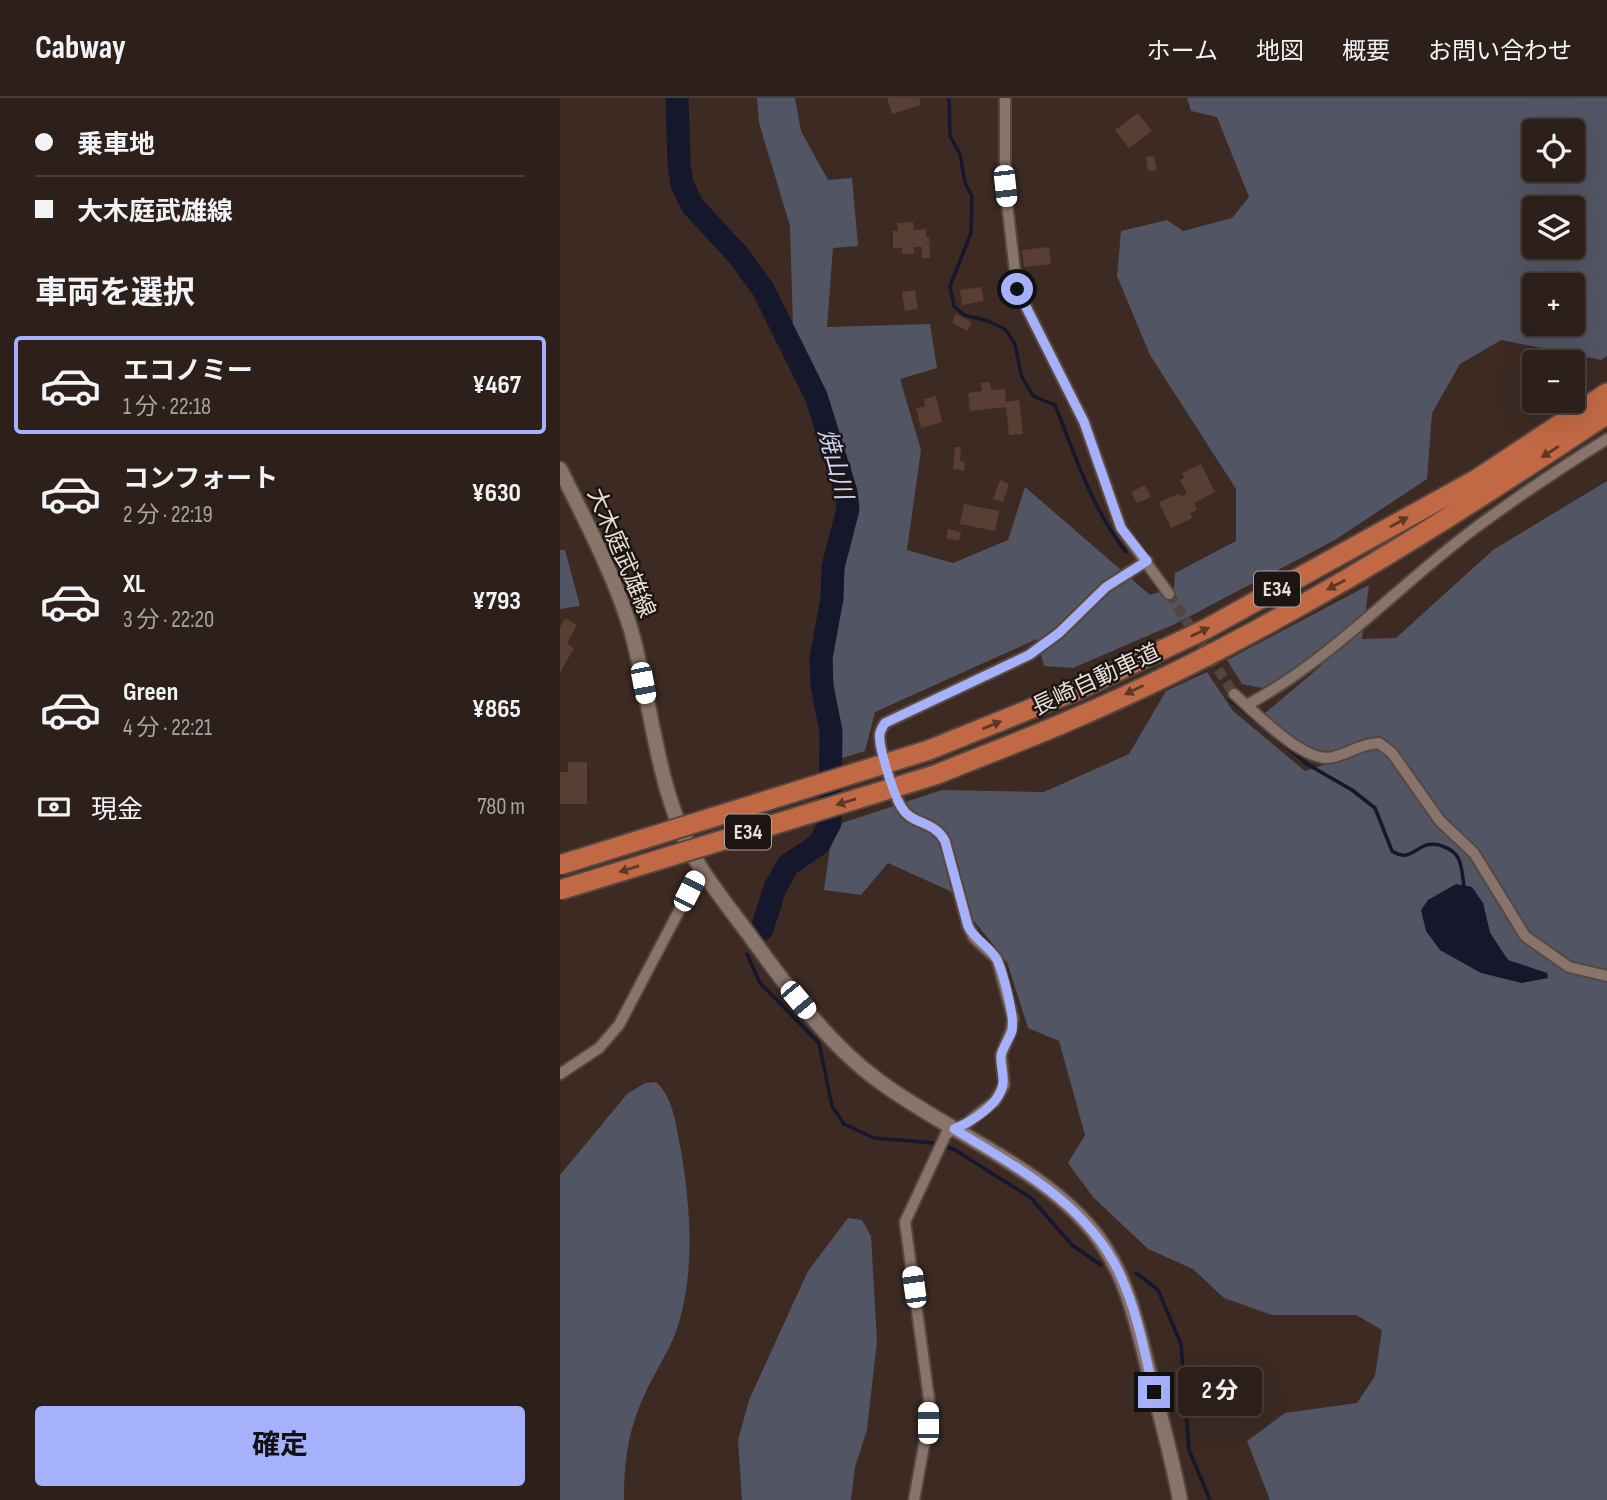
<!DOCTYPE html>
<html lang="ja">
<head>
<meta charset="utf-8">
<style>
	:root { --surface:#2d201a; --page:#352823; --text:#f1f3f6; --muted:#a7a3a2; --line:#483e39; --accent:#a5b1fc }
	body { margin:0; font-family:"Sofia Sans Condensed","Noto Sans JP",sans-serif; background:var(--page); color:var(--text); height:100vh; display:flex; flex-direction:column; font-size:26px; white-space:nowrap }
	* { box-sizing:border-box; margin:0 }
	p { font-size:23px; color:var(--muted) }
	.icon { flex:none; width:38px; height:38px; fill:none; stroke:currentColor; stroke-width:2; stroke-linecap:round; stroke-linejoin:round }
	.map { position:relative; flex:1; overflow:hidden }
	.side { display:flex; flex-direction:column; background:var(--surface); width:560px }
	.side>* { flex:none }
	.banner { display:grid; align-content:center; height:154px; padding:0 35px; background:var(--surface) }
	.buttons { position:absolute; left:962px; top:21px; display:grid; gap:14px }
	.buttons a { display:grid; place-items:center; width:63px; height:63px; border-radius:7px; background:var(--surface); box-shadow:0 7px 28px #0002,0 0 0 2px var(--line); font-size:35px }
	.end { position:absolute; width:32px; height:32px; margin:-16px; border:9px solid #a5b1fc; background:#111; box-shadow:0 0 0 4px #111 }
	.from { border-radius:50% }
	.bubble { position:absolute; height:49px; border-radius:7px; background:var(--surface); box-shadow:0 7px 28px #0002,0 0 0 2px var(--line); font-size:23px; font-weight:700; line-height:49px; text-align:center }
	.car { position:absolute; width:21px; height:42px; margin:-21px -10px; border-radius:9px; box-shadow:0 0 5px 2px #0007; background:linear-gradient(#fff 24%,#345 0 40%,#fff 0 76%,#345 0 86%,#fff 0) }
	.banner b { display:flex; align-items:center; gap:24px; height:66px; font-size:26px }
	.banner b+b { border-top:2px solid var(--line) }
	.banner i { width:18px; height:18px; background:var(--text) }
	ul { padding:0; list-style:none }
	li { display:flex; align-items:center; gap:21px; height:98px; margin:0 14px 10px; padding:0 21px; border:4px solid transparent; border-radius:7px }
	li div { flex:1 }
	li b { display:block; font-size:26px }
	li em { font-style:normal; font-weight:700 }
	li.active { border-color:var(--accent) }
	li>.icon { width:63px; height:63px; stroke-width:1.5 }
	h2 { padding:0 35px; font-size:32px; line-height:84px }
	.pay { display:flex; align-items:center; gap:18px; height:77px; padding:0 35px; font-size:26px }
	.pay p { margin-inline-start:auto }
	.action { display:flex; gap:14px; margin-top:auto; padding:14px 35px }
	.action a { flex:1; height:80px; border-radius:7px; background:var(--accent); color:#111; font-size:28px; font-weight:700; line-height:80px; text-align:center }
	header { display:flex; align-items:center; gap:42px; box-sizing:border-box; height:98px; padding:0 35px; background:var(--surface); border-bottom:2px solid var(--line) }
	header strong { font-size:33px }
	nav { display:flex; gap:38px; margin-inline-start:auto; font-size:24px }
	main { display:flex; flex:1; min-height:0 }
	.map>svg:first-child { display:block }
	.green { fill:#525564; fill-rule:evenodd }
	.water { fill:#15182d }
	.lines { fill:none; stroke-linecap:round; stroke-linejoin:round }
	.stream { stroke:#15182d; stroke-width:3.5 }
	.river { stroke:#15182d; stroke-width:23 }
	.building { fill:#593e33 }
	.street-tunnel { stroke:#56453e; stroke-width:10; stroke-dasharray:10 5; stroke-linecap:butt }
	.street-casing { stroke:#564741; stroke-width:14 }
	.secondary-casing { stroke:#564741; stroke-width:18 }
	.highway-casing { stroke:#564741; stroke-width:23 }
	.street { stroke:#89746b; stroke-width:10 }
	.secondary { stroke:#89746b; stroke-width:14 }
	.highway { stroke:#c16945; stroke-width:19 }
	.highway-bridge-casing { stroke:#564741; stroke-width:23; stroke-linecap:butt }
	.highway-bridge { stroke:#c16945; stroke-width:19 }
	.oneway { fill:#5f3726 }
	.route { stroke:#a5b1fc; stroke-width:9 }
	.labels { text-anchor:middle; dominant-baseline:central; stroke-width:5; stroke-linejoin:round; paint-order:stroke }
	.shield { fill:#1d1512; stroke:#aca29d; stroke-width:2 }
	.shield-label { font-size:21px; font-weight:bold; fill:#eaded9 }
	.street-label { font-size:23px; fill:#eaded9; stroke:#1d1512 }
	.water-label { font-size:24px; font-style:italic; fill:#cad2fb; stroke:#1d1512 }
</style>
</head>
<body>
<header>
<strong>Cabway</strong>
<nav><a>ホーム</a><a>地図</a><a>概要</a><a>お問い合わせ</a></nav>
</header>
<main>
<section class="side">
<div class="banner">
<b><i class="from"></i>乗車地</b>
<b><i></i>大木庭武雄線</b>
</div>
<h2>車両を選択</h2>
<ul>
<li class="active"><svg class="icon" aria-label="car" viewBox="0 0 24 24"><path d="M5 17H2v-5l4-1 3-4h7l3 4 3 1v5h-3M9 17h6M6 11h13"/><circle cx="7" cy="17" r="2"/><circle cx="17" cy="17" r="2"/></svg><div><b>エコノミー</b><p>1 分 · 22:18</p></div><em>¥467</em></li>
<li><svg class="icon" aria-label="car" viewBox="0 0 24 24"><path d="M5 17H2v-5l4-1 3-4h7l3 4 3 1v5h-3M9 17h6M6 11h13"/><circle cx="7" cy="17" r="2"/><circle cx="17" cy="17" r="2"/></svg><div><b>コンフォート</b><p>2 分 · 22:19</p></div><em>¥630</em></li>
<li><svg class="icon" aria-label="car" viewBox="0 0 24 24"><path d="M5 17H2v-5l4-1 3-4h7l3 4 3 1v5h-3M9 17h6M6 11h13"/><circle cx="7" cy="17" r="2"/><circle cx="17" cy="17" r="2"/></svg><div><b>XL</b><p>3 分 · 22:20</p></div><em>¥793</em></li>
<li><svg class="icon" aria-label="car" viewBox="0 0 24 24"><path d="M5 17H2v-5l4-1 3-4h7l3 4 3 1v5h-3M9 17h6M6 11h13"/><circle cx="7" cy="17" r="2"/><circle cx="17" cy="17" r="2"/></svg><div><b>Green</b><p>4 分 · 22:21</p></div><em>¥865</em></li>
</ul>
<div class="pay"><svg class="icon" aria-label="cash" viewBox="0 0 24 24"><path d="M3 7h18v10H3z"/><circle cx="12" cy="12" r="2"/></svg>現金<p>780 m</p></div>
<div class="action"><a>確定</a></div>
</section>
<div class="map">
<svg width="1047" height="1402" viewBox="0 0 1047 1402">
	<rect width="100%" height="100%" fill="#3c2a23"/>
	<!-- green -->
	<path class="green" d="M 197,0 L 235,0 L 241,33 L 268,82 L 292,80 L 298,148 L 273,150 L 267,229 L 370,226 L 377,270 L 340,281 L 361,352 L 347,452 L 393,465 L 448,442 L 465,389 L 590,497 L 614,490 L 615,475 L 676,443 L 676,391 L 590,257 L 557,178 L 561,133 L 607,122 L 623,133 L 672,120 L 689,99 L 657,19 L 631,13 L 627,0 L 1047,0 L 1047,258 L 1041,262 L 941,242 L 900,266 L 872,315 L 867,381 L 775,442 L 615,526 L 513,570 L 484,568 L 477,541 L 315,614 L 305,653 L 279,661 L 266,579 L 295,409 L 257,278 L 233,229 L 230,128 L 199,25 ZM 975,33 L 1013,33 L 1013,72 L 975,72 ZM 975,110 L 1013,110 L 1013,149 L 975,149 ZM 975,187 L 1013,187 L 1013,226 L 975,226 Z
		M 1047,383 L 1047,1402 L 710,1402 L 687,1343 L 725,1315 L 797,1305 L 815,1278 L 822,1232 L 796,1217 L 712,1217 L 664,1200 L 633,1171 L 588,1151 L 533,1099 L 508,1065 L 525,1037 L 499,943 L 468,930 L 447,864 L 390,793 L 328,765 L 301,797 L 264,792 L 273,728 L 382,692 L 484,694 L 569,656 L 606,593 L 647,574 L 673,613 L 745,673 L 798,656 L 807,639 L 770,656 L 752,653 L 703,617 L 762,567 L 758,556 L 702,590 L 682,586 L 667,562 L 809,487 L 802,541 L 836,540 L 933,452 ZM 923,805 L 930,835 L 948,862 L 986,875 L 962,885 L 921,874 L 880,852 Z
		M 0,452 L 5,452 L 20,508 L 0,511 Z
		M 96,984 C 114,1000 116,1029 121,1052 C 130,1108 135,1166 120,1221 C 113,1248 95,1273 84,1298 C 68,1332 64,1365 64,1402 L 0,1402 L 0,1077 L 67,996 L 85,985 Z
		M 288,1120 L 302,1122 L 311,1138 L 317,1243 L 307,1332 L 295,1369 L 291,1402 L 182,1402 L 178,1342 L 189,1302 L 248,1173 Z"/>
	<!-- water -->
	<path class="water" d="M 896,786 L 912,789 L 923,805 L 930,835 L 948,862 L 987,875 L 988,880 L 962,885 L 921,875 L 880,852 L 866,833 L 861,812 L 868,802 Z"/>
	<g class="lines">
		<!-- stream -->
		<path class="stream" d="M 389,0 L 390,38 L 400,56 L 405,85 L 412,98 L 411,135 L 390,188 L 394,208 L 404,217 L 428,223 L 445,231 L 455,246 L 461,277 L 473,298 L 495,307 C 515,357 532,411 566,454
			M 591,479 L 597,489
			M 670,602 L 702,628
			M 716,640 L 747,666 L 792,692 L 815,710 L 832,753 C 848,763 852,753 866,747 C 871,746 878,746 882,748 C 903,755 901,769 904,788
			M 187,856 L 200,885 L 259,945 L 272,1008 L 284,1026 L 314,1040 L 374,1045 L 395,1052 L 471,1100 L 512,1147 L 541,1167
			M 576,1175 L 598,1192 L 621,1246 L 629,1352 L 650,1402"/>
		<!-- river -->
		<path class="river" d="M 117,0 L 119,65 L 122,86 L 132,107 L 178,157 L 203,191 L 256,298 L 286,394 L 288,411 L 273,469 L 272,500 L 261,560 L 262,588 L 271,633 L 270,725 L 259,746 L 228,767 L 215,790 L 202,831"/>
	</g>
	<!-- building -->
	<path class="building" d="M 327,0 L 359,0 L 361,7 L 332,16 Z
		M 578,15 L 592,33 L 569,50 L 555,32 Z
		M 594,58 L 597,72 L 588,73 L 586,59 Z
		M 353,124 L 354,132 L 366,131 L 366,139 L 369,139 L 370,160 L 362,160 L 362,149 L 354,149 L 354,156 L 342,156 L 342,150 L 333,150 L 333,133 L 338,133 L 337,125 Z
		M 489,149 L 491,166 L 464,169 L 462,152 Z
		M 421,189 L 424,203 L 402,207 L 400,192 Z
		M 355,192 L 358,211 L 345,213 L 342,194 Z
		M 396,216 L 412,224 L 407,233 L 392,225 Z
		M 430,284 L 431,292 L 445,291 L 446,304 L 459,302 L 463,336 L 449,337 L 446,309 L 410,313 L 408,295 L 422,293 L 421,285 Z
		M 376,298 L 382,324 L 361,330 L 356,310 L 365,308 L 364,301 Z
		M 395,349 L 401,349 L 400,363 L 405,364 L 404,373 L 393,371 Z
		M 641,366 L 655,394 L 634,405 L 637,412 L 630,415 L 633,420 L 611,430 L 599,404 L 620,395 L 621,398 L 627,396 L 620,382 L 624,380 L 622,375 Z
		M 440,382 L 449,386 L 443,404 L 433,401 Z
		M 585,387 L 591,399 L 577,405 L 571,394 Z
		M 404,406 L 439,413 L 435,433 L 400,426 Z
		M 388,431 L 401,434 L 399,443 L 386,440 Z
		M 5,520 L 17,527 L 7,546 L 14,550 L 0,575 L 0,529 Z
		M 8,664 L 27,664 L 27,706 L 0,706 L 0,674 L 8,674 Z"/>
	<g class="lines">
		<!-- street-tunnel -->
		<path class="street-tunnel" d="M 609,496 L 674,596"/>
		<!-- street casing -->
		<g class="street-casing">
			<path id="street" d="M 445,0 L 445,88 L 457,191 L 524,324 L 561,430 L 609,496
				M 674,596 C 694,613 745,667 773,659 C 791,655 799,646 819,645 L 832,655 L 880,723 L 914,755 L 965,838 L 1009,869 L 1047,878
				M 687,607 C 776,558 835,490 914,431 C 957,399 1002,369 1047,341
				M 0,976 L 39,950 L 59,927 L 141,771
				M 354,1402 L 368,1325 L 369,1301 L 345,1124 L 386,1036 L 407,1025 L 435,1003 L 444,987 L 441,957 L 451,933 L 453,921 L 437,861 L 414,840 L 408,828 L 385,743 C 374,722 352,727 342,710 C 335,700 317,647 320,635 C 321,631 323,628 325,625 L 469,557 L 499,535 L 546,489 L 587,463"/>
		</g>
		<!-- secondary casing -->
		<g class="secondary-casing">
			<path id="secondary" d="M 0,371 C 26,424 54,476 71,532 C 94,613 96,700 142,772 C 157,795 174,816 190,838 C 228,890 267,945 319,983 C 388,1035 499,1076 545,1150 C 569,1187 578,1231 589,1274 C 600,1316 612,1359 620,1402"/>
		</g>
		<!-- highway casing -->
		<g class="highway-casing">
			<path id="highway" d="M 369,652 L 520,591 L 646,531 L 917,381 L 1047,295
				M 375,677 C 421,658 468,641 513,621 C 701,541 878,429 1047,316"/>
		</g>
		<!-- street -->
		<use href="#street" class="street"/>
		<!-- secondary -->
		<use href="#secondary" class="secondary"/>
		<!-- highway -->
		<use href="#highway" class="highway"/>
		<!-- highway-bridge casing -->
		<g class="highway-bridge-casing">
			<path id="highway-bridge" d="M 0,767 L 369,652
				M 0,792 L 375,677"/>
		</g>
		<!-- highway-bridge -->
		<use href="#highway-bridge" class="highway-bridge"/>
	</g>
	<!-- one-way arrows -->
	<defs><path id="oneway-solid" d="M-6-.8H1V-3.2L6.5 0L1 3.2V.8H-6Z" transform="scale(1.75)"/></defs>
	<g class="oneway">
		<use href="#oneway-solid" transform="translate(990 354) rotate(146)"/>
		<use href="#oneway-solid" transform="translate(839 424) rotate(-29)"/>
		<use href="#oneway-solid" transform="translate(776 487) rotate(152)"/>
		<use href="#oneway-solid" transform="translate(640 534) rotate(-26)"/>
		<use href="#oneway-solid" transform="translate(574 592) rotate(154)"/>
		<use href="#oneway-solid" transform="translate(432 627) rotate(-22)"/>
		<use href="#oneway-solid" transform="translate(286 704) rotate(163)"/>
		<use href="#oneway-solid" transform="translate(69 771) rotate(163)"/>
	</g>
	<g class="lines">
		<!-- route -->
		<path class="route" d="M 457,191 L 524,324 L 561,430 L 587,463 L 546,489 L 499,535 L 469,557 L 325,625 C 323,628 321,631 320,635 C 317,647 335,700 342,710 C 352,727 374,722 385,743 L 408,828 C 415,842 428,847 436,860 C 443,872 455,920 452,933 C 449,942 442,950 441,958 C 440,967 444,976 443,985 C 441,1006 411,1024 394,1031 C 458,1070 531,1108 562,1181 C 578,1217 585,1257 594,1294"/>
	</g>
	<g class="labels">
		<!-- shield labels -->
		<g class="shield">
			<rect x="694" y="473.5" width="46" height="35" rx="5"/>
			<rect x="165" y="716.5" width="46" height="35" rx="5"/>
		</g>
		<g class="shield-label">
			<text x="717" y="491">E34</text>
			<text x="188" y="734">E34</text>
		</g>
		<!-- street labels -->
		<g class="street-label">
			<text transform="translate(61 455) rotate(67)">大木庭武雄線</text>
			<text transform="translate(536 582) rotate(-25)">長崎自動車道</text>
		</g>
		<!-- water labels -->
		<g class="water-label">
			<text transform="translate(275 366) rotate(75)">焼山川</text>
		</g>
	</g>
</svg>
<div class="buttons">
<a><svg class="icon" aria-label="locate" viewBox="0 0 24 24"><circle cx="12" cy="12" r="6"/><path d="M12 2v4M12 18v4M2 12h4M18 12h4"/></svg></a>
<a><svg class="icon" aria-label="layers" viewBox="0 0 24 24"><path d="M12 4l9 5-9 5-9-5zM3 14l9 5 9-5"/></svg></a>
<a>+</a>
<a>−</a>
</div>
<i class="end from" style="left:457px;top:191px"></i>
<i class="end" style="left:594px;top:1294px"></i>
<div class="bubble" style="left:618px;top:1269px;width:84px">2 分</div>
<i class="car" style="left:445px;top:88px;rotate:174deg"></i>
<i class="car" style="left:83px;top:585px;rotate:169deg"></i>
<i class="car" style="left:129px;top:793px;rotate:27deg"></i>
<i class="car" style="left:238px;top:902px;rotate:140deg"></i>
<i class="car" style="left:354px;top:1189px;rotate:352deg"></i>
<i class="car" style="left:368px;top:1325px;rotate:0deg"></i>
</div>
</main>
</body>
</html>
